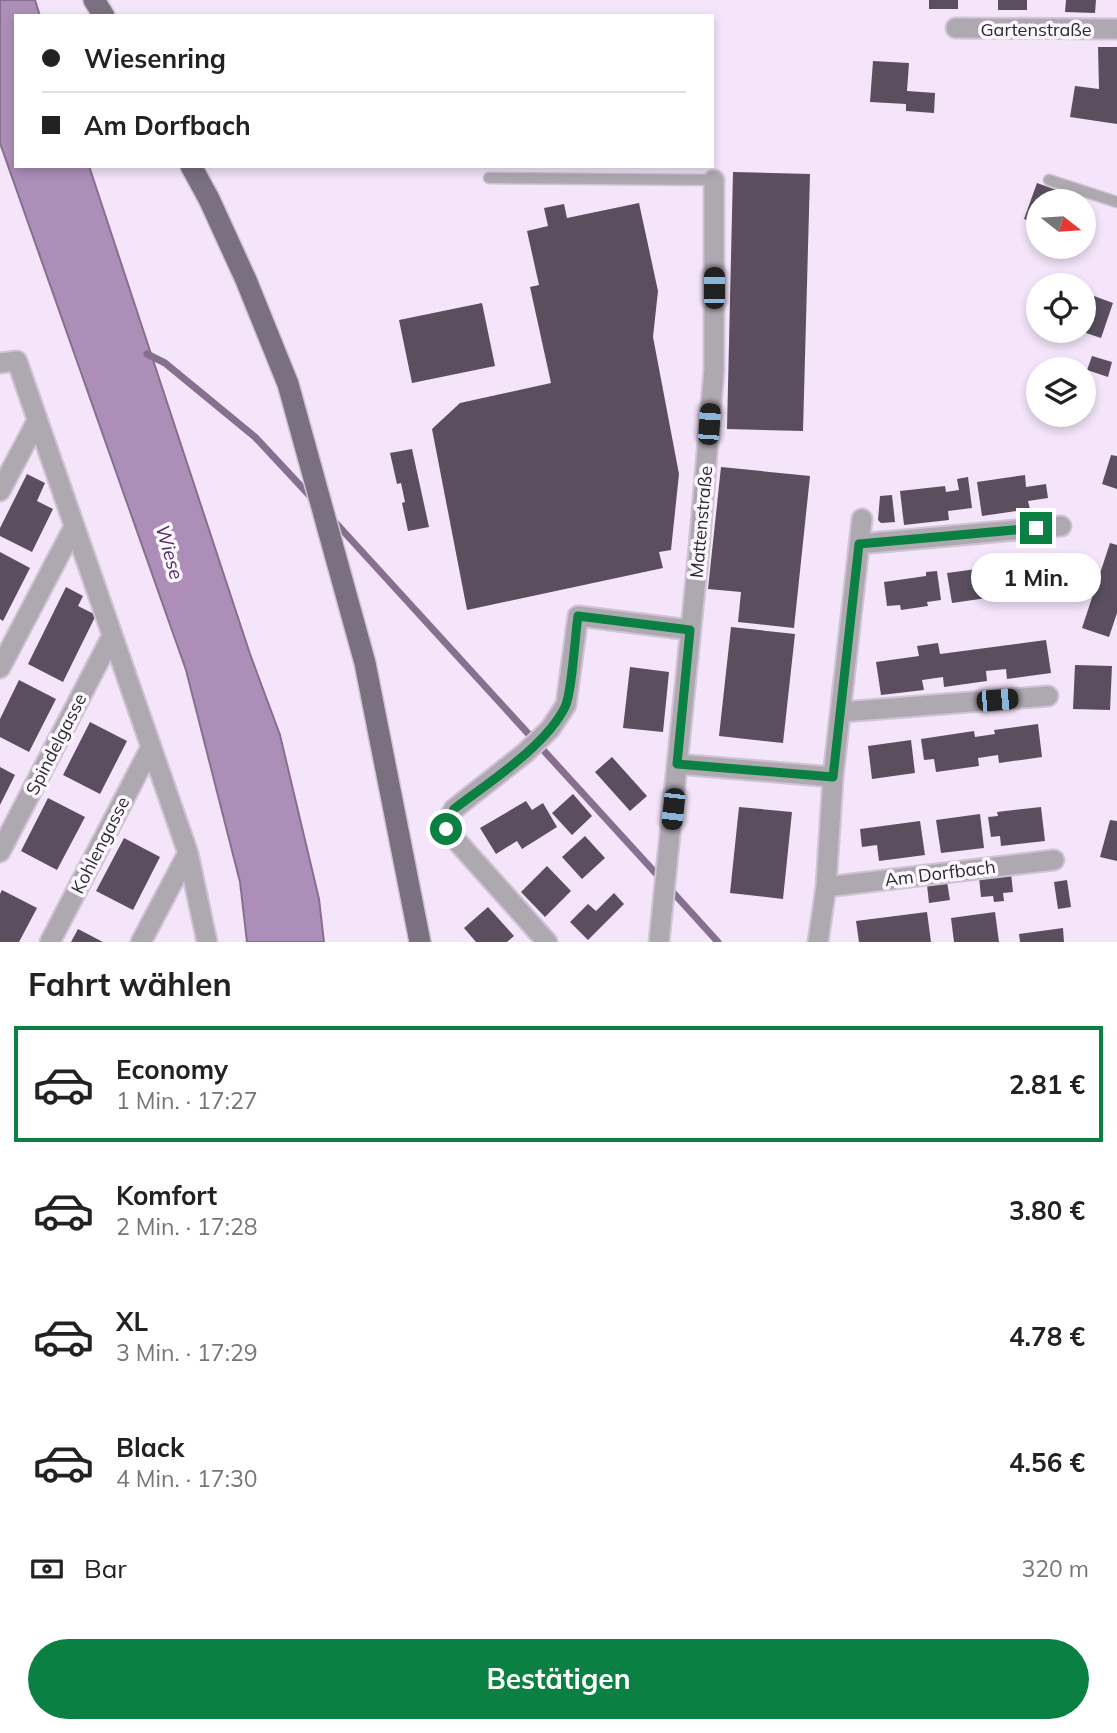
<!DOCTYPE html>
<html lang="de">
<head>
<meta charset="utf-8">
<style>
	:root { --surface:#fff; --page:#f2f2f2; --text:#222; --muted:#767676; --line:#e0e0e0; --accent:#0b8043 }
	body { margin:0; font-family:Mulish,sans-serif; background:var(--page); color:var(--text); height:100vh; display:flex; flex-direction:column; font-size:26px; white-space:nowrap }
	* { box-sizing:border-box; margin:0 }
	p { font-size:23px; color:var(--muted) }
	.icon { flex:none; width:38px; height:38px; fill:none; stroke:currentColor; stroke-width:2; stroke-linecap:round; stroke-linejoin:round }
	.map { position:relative; height:942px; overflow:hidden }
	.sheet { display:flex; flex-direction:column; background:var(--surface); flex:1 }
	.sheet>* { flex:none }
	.hud { position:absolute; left:14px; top:14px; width:700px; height:154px; border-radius:0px; box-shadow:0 4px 10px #0003; display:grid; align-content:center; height:154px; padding:0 28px; background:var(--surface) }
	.needle { width:46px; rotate:107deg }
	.tools { position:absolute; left:1026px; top:189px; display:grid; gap:14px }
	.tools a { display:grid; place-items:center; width:70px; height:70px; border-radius:50%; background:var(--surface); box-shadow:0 4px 10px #0003; font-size:35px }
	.end { position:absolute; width:32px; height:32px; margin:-16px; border:9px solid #0b8043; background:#fff; box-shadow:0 0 0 4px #fff }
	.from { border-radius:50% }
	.bubble { position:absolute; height:49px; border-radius:24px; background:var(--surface); box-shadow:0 4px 10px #0003; font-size:23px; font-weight:700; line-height:49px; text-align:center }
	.car { position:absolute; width:21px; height:42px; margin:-21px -10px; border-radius:9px; box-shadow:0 0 5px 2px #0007; background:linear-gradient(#222 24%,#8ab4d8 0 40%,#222 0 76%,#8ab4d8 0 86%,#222 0) }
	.hud b { display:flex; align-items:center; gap:24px; height:66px; font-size:26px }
	.hud b+b { border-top:2px solid var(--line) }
	.hud i { width:18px; height:18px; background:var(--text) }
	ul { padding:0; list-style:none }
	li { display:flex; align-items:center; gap:21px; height:116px; margin:0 14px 10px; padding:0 14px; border:4px solid transparent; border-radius:0px }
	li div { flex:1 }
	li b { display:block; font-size:26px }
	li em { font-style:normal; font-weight:700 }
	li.current { border-color:var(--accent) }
	li>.icon { width:63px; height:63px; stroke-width:1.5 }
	h2 { padding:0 28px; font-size:32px; line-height:84px }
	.pay { display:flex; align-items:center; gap:18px; height:77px; padding:0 28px; font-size:26px }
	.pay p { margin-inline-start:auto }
	.action { display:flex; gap:14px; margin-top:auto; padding:14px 28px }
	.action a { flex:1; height:80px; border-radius:42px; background:var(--accent); color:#fff; font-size:28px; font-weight:700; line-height:80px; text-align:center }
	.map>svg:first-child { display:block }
	.water { fill:#ad8eb9; stroke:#876f90; stroke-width:2 }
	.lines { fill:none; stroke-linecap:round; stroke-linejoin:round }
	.stream { stroke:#876f90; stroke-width:7 }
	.building { fill:#5a4e5f }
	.lane-casing { stroke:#d0c3d6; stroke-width:13 }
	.street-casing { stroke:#d0c3d6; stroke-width:23 }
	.primary-casing { stroke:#d0c3d6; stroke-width:24 }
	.lane { stroke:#aea8b0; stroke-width:10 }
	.street { stroke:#aea8b0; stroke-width:19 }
	.primary { stroke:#7b707f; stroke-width:21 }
	.route { stroke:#0b8043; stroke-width:9 }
	.labels { text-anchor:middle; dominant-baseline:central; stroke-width:7; stroke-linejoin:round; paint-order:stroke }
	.street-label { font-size:18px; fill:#2e2830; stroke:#fcf6fe }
	.water-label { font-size:19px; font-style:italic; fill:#512a60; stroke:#fcf6fe }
</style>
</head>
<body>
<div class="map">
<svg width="1117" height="942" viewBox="0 0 1117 942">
	<rect width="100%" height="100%" fill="#f4e5fa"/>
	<!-- water -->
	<path class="water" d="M 0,0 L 35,0 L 40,16 L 16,16 L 16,166 L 89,166 L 250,654 L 280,735 L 319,899 L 324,942 L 247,942 L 240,882 L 186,670 L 0,143 Z"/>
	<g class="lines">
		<!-- stream -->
		<path class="stream" d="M 147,354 L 165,363 L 255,437 L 311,497
			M 334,521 L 661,879
			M 669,888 L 718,942"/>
	</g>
	<!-- building -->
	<path class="building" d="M 929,0 L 958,0 L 958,9 L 929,9 Z
		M 998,0 L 1027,0 L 1027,10 L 998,10 Z
		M 1066,0 L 1096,0 L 1095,13 L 1065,12 Z
		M 1098,47 L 1117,47 L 1117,124 L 1070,117 L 1075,86 L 1099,89 Z
		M 873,61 L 909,63 L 907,91 L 935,93 L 934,113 L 906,111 L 906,104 L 870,102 Z
		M 733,172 L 810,174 L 803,431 L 727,429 Z
		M 1037,183 L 1073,196 L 1071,201 L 1038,201 L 1038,224 L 1024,219 Z
		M 639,203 L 658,291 L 653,337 L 679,474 L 671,550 L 659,552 L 663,568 L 467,610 L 432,429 L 460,403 L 551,383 L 530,287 L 539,285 L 527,231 L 548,226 L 544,208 L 564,204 L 567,218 Z
		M 1083,292 L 1113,303 L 1101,338 L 1083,332 Z
		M 482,303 L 495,366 L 412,383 L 399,320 Z
		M 1092,356 L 1112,362 L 1108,377 L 1087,370 Z
		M 412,449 L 429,527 L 408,531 L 402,503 L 405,502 L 401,483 L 397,484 L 390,453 Z
		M 1111,455 L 1117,456 L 1117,489 L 1102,484 Z
		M 721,467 L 810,476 L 794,628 L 738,622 L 741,592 L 708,589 Z
		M 27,474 L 45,483 L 37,501 L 53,509 L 32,552 L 0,536 L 0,528 Z
		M 1025,475 L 1026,487 L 1046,484 L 1048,498 L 1028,501 L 1030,509 L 982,516 L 977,482 Z
		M 968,477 L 972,508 L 948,511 L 949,520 L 904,525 L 900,491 L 945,486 L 946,492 L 959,490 L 957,479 Z
		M 892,495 L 895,522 L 881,523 L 878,520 L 880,496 Z
		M 1110,543 L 1117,545 L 1117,613 L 1109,637 L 1082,628 Z
		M 0,552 L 30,568 L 3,621 L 0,619 Z
		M 1051,556 L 1055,591 L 1012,597 L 1011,583 L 1001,584 L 1003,597 L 992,598 L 988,567 L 998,566 L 998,563 Z
		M 984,568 L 987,598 L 952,603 L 947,573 Z
		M 937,571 L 941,600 L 927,602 L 928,606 L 901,610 L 900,605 L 887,606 L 884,582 L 926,576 L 926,572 Z
		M 66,587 L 83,596 L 78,606 L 96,615 L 63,682 L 28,664 Z
		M 731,627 L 795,634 L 783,743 L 719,736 Z
		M 1046,640 L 1051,673 L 1007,679 L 1006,669 L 986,671 L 987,681 L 944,687 L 943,677 L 922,680 L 924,690 L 881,695 L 876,662 L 919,656 L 917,646 L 938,643 L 940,654 Z
		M 1075,665 L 1112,666 L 1110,710 L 1073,709 Z
		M 630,667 L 669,672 L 663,732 L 623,728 Z
		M 19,680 L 56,699 L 29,752 L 0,737 L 0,719 Z
		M 90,722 L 127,741 L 100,794 L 63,775 Z
		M 1038,724 L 1042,757 L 999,763 L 998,755 L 978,758 L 979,766 L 936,772 L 934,759 L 924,760 L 921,739 L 974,731 L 975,737 L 995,734 L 994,730 Z
		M 911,740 L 915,773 L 872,779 L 868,746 Z
		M 612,757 L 647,796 L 630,811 L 595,772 Z
		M 0,767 L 15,775 L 0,805 Z
		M 573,794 L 592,816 L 572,835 L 552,813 Z
		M 48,798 L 85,817 L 57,870 L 21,851 Z
		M 526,801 L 532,810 L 543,803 L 557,827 L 522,849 L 517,841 L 496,854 L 480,828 Z
		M 739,807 L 792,812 L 783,899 L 730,893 Z
		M 1041,807 L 1045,841 L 1001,846 L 1000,836 L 991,837 L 988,817 L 998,816 L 997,812 Z
		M 980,814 L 984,848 L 941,853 L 936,820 Z
		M 1110,820 L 1117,821 L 1117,861 L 1100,857 Z
		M 920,821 L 925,855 L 879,861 L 877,845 L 862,847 L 860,829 Z
		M 585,836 L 605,858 L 582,879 L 562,857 Z
		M 124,838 L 160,857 L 133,910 L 96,891 Z
		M 547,866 L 571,891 L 545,917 L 521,892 Z
		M 1011,873 L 1013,892 L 1003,893 L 1004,901 L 994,902 L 993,896 L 981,897 L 979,877 Z
		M 1067,880 L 1071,907 L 1058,909 L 1054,882 Z
		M 947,882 L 950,900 L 929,903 L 927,885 Z
		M 2,890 L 37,908 L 19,942 L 0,942 L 0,894 Z
		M 614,893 L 624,904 L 588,940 L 570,922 L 588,904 L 596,911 Z
		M 488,907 L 514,936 L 507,942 L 476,942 L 464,928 Z
		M 927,912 L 931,942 L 859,942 L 856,921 Z
		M 995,912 L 999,942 L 954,942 L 951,918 Z
		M 1063,928 L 1064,942 L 1020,942 L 1019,934 Z
		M 78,929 L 103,942 L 71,942 Z"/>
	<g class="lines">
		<!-- lane casing -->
		<g class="lane-casing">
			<path id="lane" d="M 489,178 L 714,180
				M 1049,180 L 1117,202"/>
		</g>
		<!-- street casing -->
		<g class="street-casing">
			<path id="street" d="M 956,28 L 1117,29
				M 0,363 L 17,361 L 188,853 L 207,942
				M 0,491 L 37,421
				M 859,544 L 1061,526
				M 0,668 L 74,527
				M 842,712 L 1048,696
				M 677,764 L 833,777
				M 0,852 L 112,636
				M 826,887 L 1054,860
				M 50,942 L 151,747
				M 141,942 L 188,853
				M 547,942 L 446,829 L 447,821 L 454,809 L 525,753 L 550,729 L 566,705 L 578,616 L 690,630
				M 659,942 L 698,559 L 714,370 L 714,180
				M 818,942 L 826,887 L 833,777 L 862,519"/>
		</g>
		<!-- primary casing -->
		<g class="primary-casing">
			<path id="primary" d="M 94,0 L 104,16
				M 191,166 L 209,199 L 246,280 L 288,384 L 365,663 L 420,942"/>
		</g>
		<!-- lane -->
		<use href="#lane" class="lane"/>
		<!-- street -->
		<use href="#street" class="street"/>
		<!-- primary -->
		<use href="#primary" class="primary"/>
	</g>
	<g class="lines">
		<!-- route -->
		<path class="route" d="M 446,829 L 447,821 L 454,809 C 489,782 545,747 565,707 C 572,693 575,635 578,616 L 690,630 L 677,764 L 833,777 L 859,544 L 1036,528"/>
	</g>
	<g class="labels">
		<!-- street labels -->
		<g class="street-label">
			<text x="1036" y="29">Gartenstraße</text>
			<text transform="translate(701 522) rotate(-85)">Mattenstraße</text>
			<text transform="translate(56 744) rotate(-63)">Spindelgasse</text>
			<text transform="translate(100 845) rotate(-63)">Kohlengasse</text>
			<text transform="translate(940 873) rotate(-7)">Am Dorfbach</text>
		</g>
		<!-- water labels -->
		<g class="water-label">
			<text transform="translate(170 552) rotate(74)">Wiese</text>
		</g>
	</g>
</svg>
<div class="tools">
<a><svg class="needle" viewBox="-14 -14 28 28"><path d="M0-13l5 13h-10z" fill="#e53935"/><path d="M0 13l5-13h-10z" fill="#767676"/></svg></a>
<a><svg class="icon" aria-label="locate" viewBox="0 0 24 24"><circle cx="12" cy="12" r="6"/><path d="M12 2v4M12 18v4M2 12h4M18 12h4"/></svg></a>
<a><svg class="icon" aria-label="layers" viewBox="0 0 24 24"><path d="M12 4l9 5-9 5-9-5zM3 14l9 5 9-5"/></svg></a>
</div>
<i class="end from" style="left:446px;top:829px"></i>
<i class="end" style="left:1036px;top:528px"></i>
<div class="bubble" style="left:971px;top:553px;width:130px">1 Min.</div>
<i class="car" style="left:714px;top:288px;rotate:0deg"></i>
<i class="car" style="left:709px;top:424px;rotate:4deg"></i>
<i class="car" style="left:997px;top:700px;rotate:85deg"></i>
<i class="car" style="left:673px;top:809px;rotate:186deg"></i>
<div class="hud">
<b><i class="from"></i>Wiesenring</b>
<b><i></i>Am Dorfbach</b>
</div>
</div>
<section class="sheet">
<h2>Fahrt wählen</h2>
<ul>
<li class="current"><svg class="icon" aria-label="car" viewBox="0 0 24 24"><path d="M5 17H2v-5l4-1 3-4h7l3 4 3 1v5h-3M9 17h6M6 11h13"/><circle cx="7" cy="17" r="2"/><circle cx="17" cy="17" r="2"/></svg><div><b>Economy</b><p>1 Min. · 17:27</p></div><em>2.81 €</em></li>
<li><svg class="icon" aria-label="car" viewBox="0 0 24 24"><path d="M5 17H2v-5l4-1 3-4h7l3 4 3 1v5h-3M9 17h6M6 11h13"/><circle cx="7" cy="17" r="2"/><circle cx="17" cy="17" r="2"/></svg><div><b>Komfort</b><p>2 Min. · 17:28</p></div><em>3.80 €</em></li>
<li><svg class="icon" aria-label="car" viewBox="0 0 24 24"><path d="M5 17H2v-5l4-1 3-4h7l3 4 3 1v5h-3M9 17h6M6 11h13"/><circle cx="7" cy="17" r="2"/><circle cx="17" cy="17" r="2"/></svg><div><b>XL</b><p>3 Min. · 17:29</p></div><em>4.78 €</em></li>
<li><svg class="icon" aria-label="car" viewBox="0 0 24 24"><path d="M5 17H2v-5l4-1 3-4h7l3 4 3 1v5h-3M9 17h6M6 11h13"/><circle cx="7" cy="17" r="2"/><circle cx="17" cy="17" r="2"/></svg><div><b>Black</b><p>4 Min. · 17:30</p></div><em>4.56 €</em></li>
</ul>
<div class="pay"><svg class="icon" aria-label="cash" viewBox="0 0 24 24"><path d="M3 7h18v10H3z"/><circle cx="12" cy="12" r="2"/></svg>Bar<p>320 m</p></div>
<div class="action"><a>Bestätigen</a></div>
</section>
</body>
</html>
